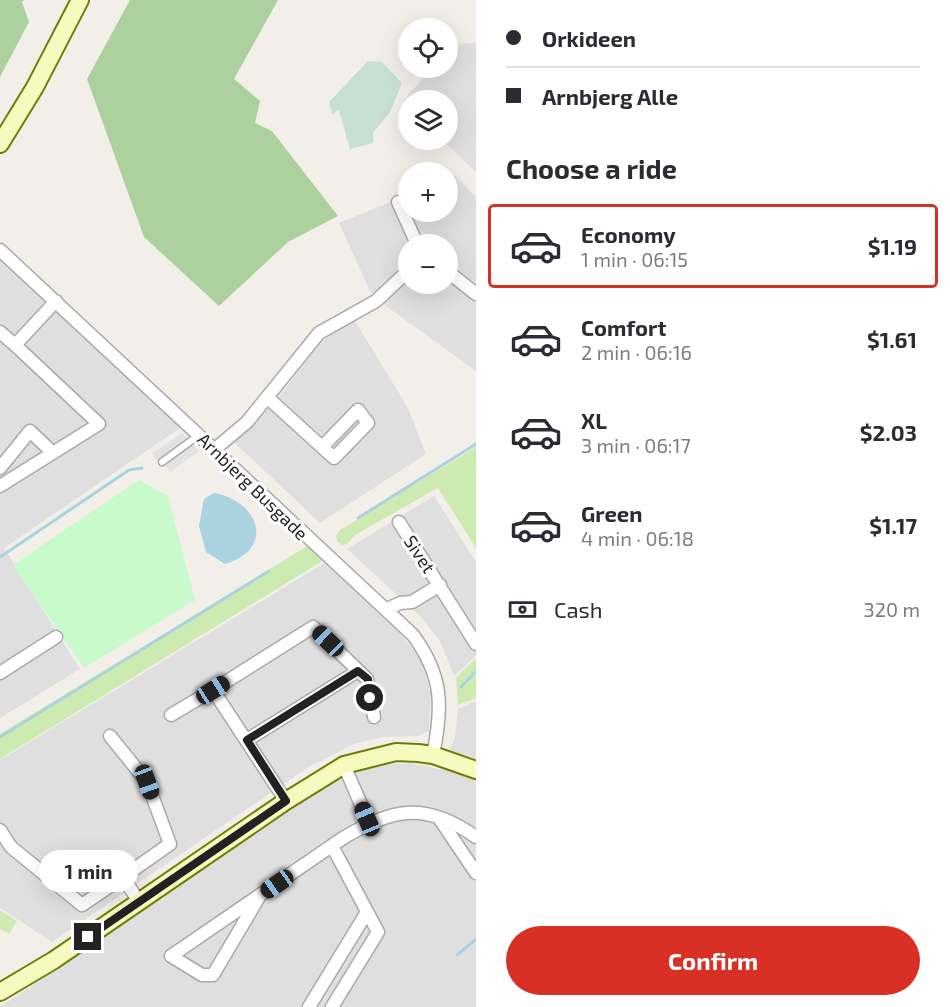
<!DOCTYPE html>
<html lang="en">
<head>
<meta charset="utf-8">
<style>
	:root { --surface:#fff; --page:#f2f2f3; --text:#2b2b33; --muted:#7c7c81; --line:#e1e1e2; --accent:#d93025 }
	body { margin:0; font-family:"Exo 2",sans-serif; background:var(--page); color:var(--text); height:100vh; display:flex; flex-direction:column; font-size:22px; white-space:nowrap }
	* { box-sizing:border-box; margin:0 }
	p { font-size:20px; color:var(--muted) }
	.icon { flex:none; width:33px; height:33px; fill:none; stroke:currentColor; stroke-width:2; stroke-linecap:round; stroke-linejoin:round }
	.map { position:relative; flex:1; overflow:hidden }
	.drawer { display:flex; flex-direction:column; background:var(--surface); width:474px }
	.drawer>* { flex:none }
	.top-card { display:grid; align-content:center; height:132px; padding:0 30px; background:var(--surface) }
	.buttons { position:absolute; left:398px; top:18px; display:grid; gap:12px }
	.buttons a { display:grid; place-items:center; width:60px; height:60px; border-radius:50%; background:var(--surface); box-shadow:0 6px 24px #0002; font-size:30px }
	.end { position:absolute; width:27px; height:27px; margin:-14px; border:8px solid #222; background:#fff; box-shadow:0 0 0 3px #fff }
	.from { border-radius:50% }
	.bubble { position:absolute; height:42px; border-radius:21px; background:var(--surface); box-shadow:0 6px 24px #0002; font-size:20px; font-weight:700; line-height:42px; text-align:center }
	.car { position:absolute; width:18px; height:36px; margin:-18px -9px; border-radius:8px; box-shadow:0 0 4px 2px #0007; background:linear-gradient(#222 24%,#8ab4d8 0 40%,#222 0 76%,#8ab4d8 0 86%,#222 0) }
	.top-card b { display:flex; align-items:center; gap:21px; height:57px; font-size:22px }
	.top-card b+b { border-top:2px solid var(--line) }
	.top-card i { width:15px; height:15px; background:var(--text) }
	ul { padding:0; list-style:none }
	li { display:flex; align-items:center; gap:18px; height:84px; margin:0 12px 9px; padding:0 18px; border:3px solid transparent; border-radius:6px }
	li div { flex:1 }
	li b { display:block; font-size:22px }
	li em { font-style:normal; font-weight:700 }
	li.active { border-color:var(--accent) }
	li>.icon { width:54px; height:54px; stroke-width:1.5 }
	h2 { padding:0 30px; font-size:27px; line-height:72px }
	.pay { display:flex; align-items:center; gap:15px; height:66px; padding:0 30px; font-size:22px }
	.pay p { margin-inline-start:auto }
	.cta { display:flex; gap:12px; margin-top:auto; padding:12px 30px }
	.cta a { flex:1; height:69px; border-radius:36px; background:var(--accent); color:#fff; font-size:24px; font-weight:700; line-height:69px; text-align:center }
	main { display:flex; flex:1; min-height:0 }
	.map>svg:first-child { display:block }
	.residential { fill:#e0dfdf; fill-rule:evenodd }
	.grass { fill:#cdebb0 }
	.forest { fill:#add19e }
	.wetland { fill:#c6e0d4 }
	.park { fill:#c8facc }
	.parking { fill:#e2e2e2 }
	.water { fill:#aad3df }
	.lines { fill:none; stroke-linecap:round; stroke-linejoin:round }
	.stream { stroke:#aad3df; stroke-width:3 }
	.lane-casing { stroke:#a9a9a9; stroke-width:9 }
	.street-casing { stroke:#a9a9a9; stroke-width:15 }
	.secondary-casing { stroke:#707d05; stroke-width:20 }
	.lane { stroke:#fff; stroke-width:6 }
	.street { stroke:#fff; stroke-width:12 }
	.secondary { stroke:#f7fabf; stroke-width:16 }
	.route { stroke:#222; stroke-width:8 }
	.labels { text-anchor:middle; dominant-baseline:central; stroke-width:6; stroke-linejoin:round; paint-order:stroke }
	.street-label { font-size:18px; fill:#222; stroke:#fff }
</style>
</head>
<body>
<main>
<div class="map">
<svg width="476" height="1007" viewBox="0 0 476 1007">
	<rect width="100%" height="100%" fill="#f2efe9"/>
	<!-- residential -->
	<path class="residential" d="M 476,43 L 476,172 L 442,140 L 447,140 L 447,100 L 408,100 L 408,106 L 403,101 L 432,68 L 447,68 L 447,51 L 453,44 Z
		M 456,176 L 476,197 L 476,371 L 386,306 L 370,291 L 339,223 L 408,195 L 408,212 L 447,212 L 447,179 ZM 408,244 L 447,244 L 447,284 L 408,284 Z
		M 0,259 L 180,428 L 4,548 L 80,669 L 0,718 Z
		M 355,321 L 408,408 L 426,454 L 320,523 L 234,442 L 281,394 L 320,344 L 332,333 Z
		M 434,496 L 476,562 L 476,656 L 454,676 L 440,641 L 420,616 L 347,549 Z
		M 326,562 L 402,635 L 422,662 L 431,695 L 429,731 L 418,736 L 383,737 L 354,744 L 307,768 L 52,942 L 0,908 L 0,760 Z
		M 476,701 L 476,1007 L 0,1007 L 330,783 L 377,764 L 411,763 L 443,770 L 455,737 L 458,709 Z"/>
	<!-- grass -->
	<path class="grass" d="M 476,447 L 476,548 L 438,488 L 355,535 L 347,544 L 342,545 L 337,541 L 336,536 L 340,530 Z
		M 309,545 L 324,560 L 0,759 L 0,734 Z
		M 476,658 L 476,698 L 458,705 L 456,678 Z
		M 0,910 L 17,921 L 9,934 L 0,929 Z"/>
	<!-- forest -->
	<path class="forest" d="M 0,0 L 24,0 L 22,2 L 29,22 L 0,77 Z
		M 130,0 L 278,0 L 234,79 L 260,101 L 255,123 L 272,131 L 338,216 L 288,242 L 219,306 L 144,237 L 87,79 Z"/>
	<!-- wetland -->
	<path class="wetland" d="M 368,61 L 382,62 L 402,83 L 390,112 L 373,133 L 373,143 L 350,149 L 339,110 L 332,114 L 329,102 Z"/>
	<!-- park -->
	<path class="park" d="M 139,480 L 168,496 L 195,600 L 84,668 L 13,565 Z"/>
	<!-- parking -->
	<path class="parking" d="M 182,433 L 199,451 L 170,472 L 166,465 L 162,467 L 152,453 Z"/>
	<!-- water -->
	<path class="water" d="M 214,493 C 259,501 276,549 225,564 L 206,552 L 199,526 L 204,499 Z"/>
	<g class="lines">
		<!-- stream -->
		<path class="stream" d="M 358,518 L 476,444
			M 0,557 L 129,470 L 142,468
			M 461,687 L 476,671
			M 0,737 L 269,571
			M 457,955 L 476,939"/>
		<!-- lane casing -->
		<g class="lane-casing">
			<path id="lane" d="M 162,462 L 199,435"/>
		</g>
		<!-- street casing -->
		<g class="street-casing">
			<path id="street" d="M 398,202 L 417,244
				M 0,250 L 413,635 C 443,676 443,706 433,755
				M 447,271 L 476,294
				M 0,332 L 15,345
				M 268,398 L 334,458 L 368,423 L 358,410 L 322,447
				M 215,449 L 247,422 L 319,333 L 376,301 L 408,271
				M 0,468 L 30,431 L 53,453
				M 0,486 L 99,424 L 15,345 L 56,301
				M 399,522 L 476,644
				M 387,609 L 400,603 L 412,602 L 440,585
				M 0,673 L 56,637
				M 171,715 L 213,690
				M 110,736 L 147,782 L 170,844 L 123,877
				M 247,740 L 358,671
				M 344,765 L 369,823
				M 286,801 L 213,690 L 313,627 L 367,679 L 374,717
				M 439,818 L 476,873
				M 0,830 L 11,847 L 82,905 L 123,877 L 139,902
				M 259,897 L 213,975 L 202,975 L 171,956 L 343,838 C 394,808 425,801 476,837
				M 309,1007 L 367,912
				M 332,1007 L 378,932 L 332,846"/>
		</g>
		<!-- secondary casing -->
		<g class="secondary-casing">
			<path id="secondary" d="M 0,144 L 35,87 L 80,0
				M 0,992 L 54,960 L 286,801 L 344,765 L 396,752 L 418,753 L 433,755 L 476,770"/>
		</g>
		<!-- lane -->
		<use href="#lane" class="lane"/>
		<!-- street -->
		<use href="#street" class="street"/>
		<!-- secondary -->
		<use href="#secondary" class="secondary"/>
	</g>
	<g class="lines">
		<!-- route -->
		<path class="route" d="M 88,937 L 286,801 L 247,740 L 358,671 L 368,679 L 370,698"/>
	</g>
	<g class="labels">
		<!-- street labels -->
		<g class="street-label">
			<text transform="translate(253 486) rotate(44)">Arnbjerg Busgade</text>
			<text transform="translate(420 554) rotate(57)">Sivet</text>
		</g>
	</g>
</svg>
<div class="buttons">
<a><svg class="icon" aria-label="locate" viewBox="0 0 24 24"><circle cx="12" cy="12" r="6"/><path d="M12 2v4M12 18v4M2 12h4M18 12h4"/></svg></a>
<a><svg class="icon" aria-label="layers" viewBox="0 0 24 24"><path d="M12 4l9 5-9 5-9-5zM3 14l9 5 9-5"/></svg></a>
<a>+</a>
<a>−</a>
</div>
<i class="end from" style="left:370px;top:698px"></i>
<i class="end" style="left:88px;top:937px"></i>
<div class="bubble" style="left:39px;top:850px;width:99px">1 min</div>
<i class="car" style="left:328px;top:641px;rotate:314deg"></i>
<i class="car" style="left:213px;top:690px;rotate:58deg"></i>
<i class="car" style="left:147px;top:782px;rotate:160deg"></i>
<i class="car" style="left:367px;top:819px;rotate:337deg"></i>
<i class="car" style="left:277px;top:884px;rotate:235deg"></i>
</div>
<section class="drawer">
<div class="top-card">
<b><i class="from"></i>Orkideen</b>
<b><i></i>Arnbjerg Alle</b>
</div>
<h2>Choose a ride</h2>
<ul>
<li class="active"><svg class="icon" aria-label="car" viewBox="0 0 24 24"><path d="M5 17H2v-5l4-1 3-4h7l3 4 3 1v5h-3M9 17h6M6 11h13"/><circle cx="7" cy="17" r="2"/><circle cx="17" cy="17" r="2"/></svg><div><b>Economy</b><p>1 min · 06:15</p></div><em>$1.19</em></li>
<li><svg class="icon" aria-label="car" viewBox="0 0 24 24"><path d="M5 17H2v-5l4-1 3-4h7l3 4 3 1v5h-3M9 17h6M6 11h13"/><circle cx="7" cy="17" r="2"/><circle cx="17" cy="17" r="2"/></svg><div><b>Comfort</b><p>2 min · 06:16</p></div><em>$1.61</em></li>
<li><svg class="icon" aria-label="car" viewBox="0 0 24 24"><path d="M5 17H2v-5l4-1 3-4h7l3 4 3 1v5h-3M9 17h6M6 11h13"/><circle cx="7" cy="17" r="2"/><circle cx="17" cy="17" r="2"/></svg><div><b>XL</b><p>3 min · 06:17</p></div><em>$2.03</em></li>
<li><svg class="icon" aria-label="car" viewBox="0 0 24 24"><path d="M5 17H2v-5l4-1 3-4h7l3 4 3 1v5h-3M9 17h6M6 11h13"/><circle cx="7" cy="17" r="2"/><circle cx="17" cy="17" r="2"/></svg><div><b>Green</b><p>4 min · 06:18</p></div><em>$1.17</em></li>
</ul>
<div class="pay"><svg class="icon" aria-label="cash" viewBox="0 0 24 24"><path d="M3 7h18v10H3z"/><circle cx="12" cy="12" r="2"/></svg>Cash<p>320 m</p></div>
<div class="cta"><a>Confirm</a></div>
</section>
</main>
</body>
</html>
